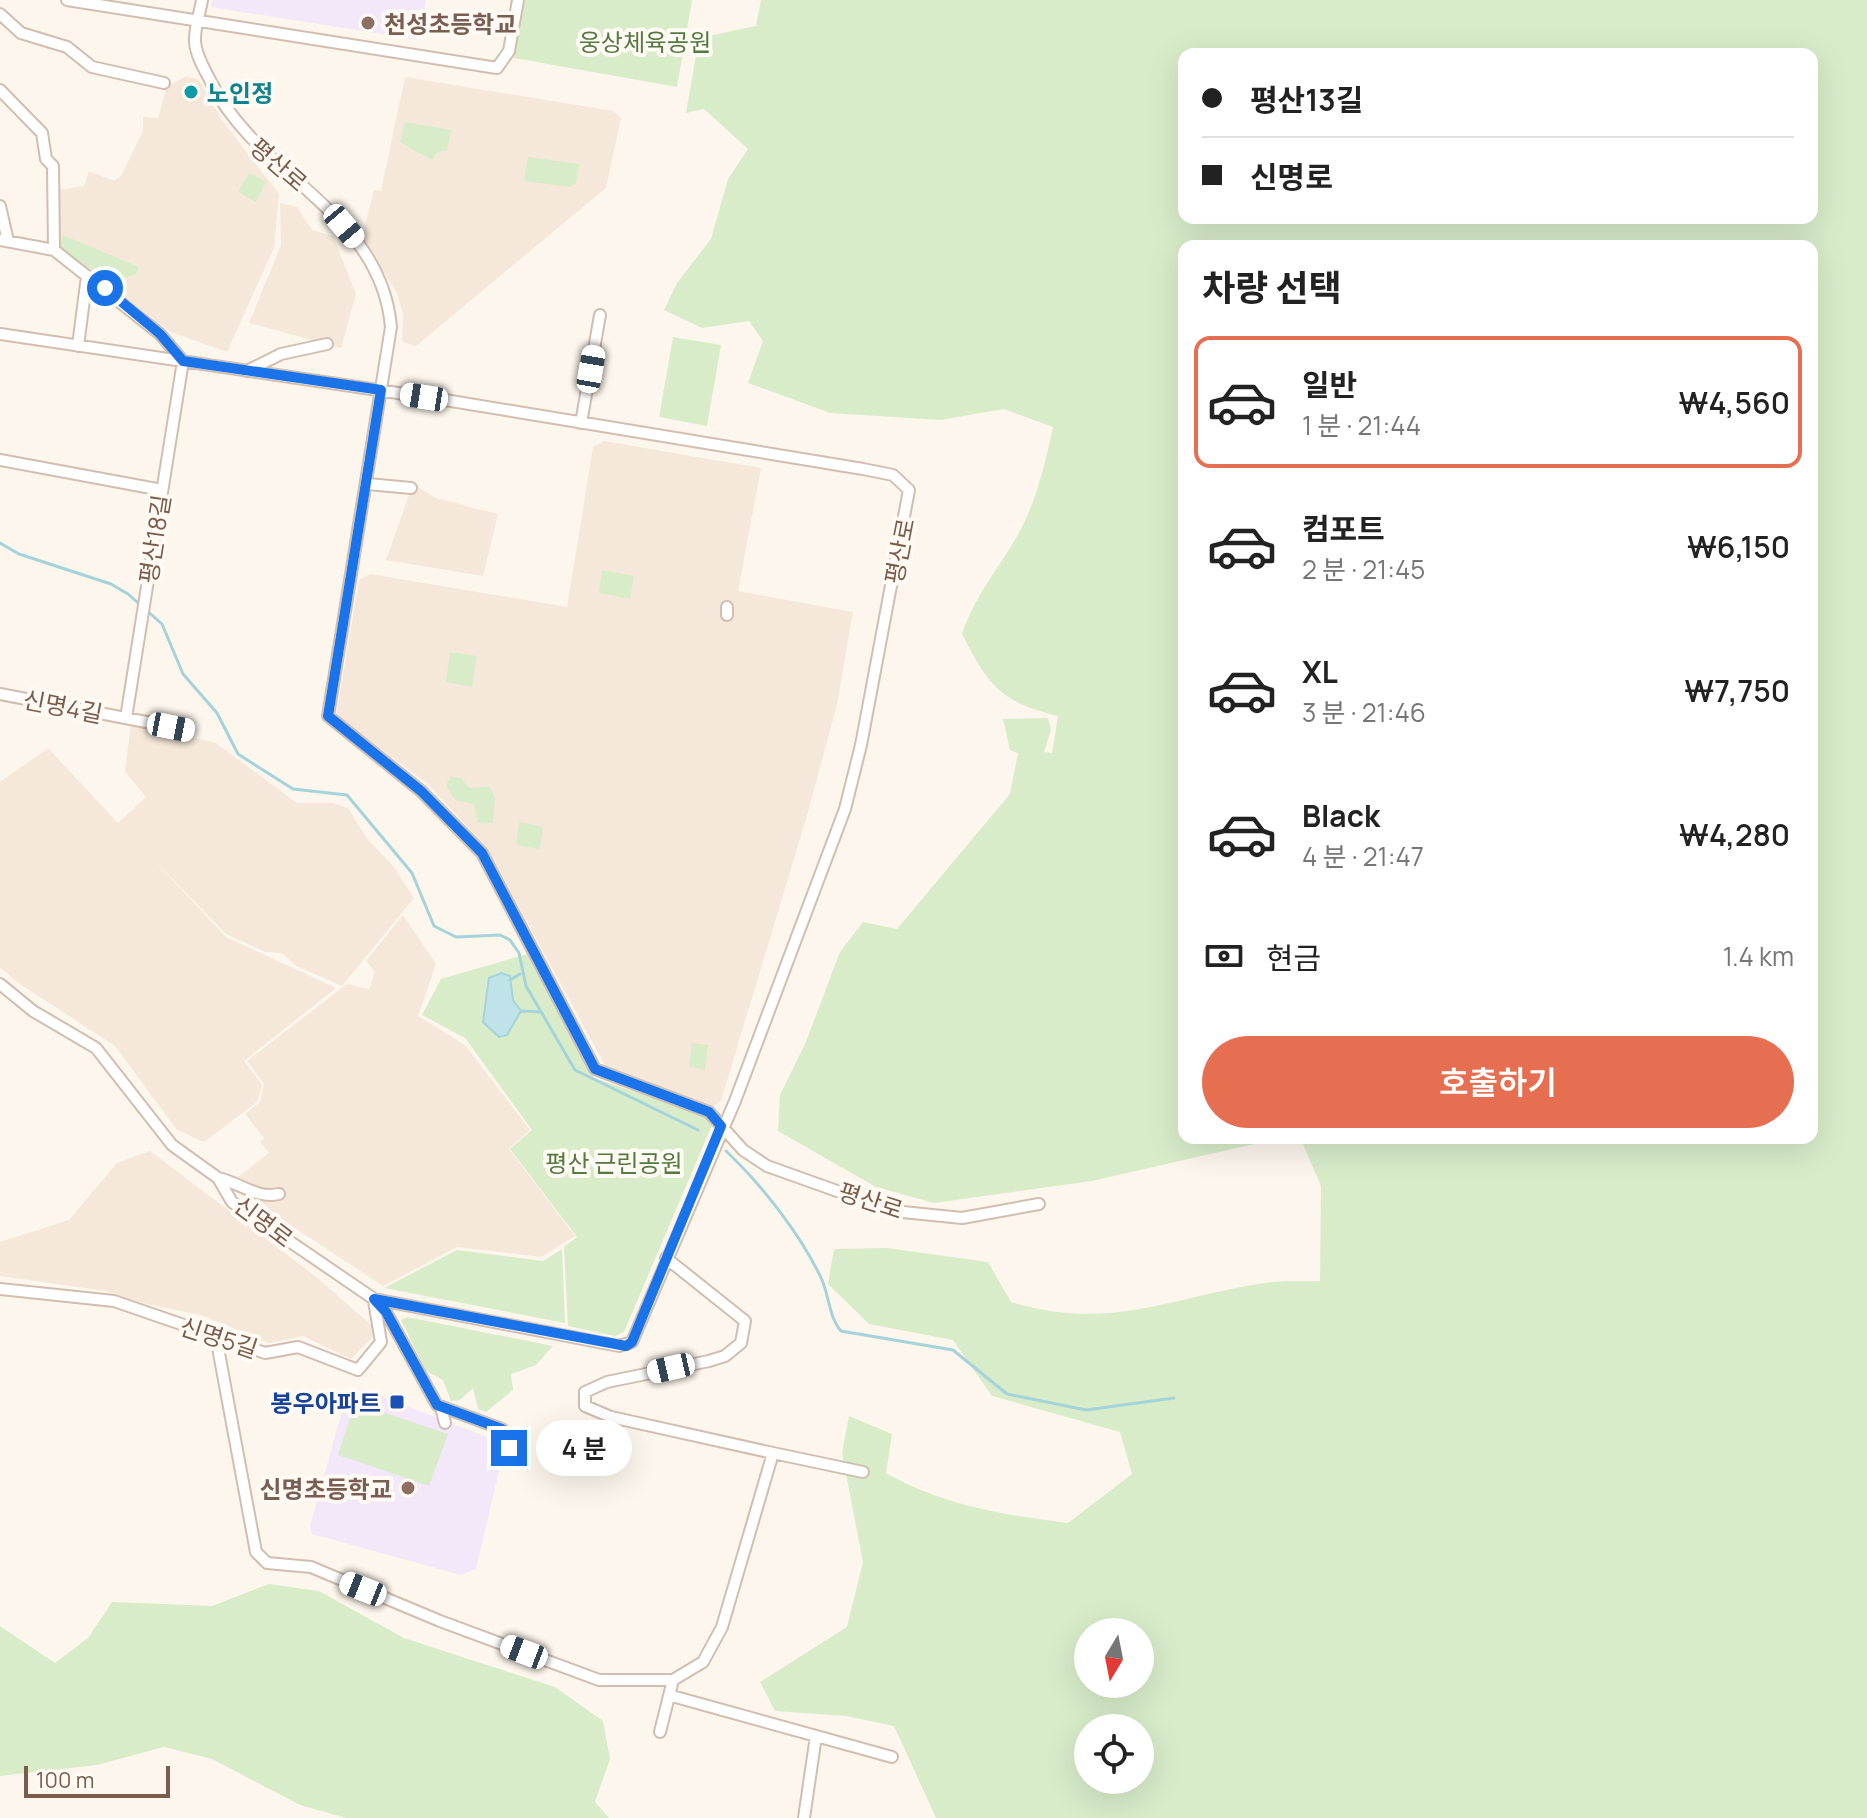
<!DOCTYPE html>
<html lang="ko">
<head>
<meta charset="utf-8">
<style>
	:root { --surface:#fff; --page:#f6f6f6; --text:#222; --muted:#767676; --line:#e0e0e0; --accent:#e76f51 }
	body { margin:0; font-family:Manrope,"Noto Sans KR",sans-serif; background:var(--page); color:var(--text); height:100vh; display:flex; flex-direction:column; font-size:30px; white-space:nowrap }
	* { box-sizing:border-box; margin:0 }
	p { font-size:26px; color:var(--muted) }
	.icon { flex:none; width:44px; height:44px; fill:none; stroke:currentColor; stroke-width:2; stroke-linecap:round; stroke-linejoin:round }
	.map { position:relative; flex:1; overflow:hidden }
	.details { position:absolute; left:1178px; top:240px; width:640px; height:904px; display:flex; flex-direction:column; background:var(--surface); border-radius:16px; box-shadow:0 8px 32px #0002 }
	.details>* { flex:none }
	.hud { position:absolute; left:1178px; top:48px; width:640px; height:176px; border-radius:16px; box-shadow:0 8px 32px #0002; display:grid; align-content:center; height:176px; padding:0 24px; background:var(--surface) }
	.needle { width:52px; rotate:190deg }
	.fabs { position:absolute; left:1074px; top:1618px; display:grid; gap:16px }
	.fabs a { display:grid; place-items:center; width:80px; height:80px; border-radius:50%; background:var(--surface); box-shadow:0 8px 32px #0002; font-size:40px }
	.scale { position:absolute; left:24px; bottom:20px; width:146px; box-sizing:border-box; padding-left:8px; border:4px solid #7a5c4d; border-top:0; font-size:22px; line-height:28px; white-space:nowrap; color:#7a5c4d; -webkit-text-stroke:6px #fffaf3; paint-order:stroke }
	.end { position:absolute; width:36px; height:36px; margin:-18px; border:10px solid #1a73e8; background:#fff; box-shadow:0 0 0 4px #fff }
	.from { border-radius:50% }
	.bubble { position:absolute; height:56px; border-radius:28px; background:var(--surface); box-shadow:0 8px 32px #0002; font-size:26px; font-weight:600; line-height:56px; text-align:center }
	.car { position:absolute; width:24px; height:48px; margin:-24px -12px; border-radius:10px; box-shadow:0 0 6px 2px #0007; background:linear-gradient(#fff 24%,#345 0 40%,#fff 0 76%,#345 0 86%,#fff 0) }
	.hud b { display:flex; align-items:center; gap:28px; height:76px; font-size:30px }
	.hud b+b { border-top:2px solid var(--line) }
	.hud i { width:20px; height:20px; background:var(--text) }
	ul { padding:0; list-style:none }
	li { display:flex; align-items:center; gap:24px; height:132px; margin:0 16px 12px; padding:0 8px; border:4px solid transparent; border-radius:16px }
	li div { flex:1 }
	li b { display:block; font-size:30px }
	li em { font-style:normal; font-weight:600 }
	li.current { border-color:var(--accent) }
	li>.icon { width:72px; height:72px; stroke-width:1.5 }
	h2 { padding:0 24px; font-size:36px; line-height:96px }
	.pay { display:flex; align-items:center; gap:20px; height:88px; padding:0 24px; font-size:30px }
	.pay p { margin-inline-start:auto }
	.primary-button { display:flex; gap:16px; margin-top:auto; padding:16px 24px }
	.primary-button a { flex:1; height:92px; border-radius:48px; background:var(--accent); color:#fff; font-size:32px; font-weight:600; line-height:92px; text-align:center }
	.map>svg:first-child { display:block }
	.residential { fill:#f5e8da }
	.education { fill:#f3e8fa }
	.green { fill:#d8ecc9; fill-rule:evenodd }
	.water { fill:#bfe3e8; stroke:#a5d3da; stroke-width:2 }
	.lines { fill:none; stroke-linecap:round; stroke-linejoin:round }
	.stream { stroke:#a5d3da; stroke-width:3 }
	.minor-casing { stroke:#d1beb0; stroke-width:14 }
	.minor { stroke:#fff; stroke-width:10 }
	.route { stroke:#1a73e8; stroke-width:10 }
	.education-dot { fill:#8d6e63; stroke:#fffaf3; stroke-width:3 }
	.culture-dot { fill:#0f9aa8; stroke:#fffaf3; stroke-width:3 }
	.transit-dot { fill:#1a4fb4; stroke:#fffaf3; stroke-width:3 }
	.labels { text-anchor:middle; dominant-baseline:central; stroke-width:8; stroke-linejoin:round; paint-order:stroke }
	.education-label { font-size:24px; font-weight:bold; fill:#785e54; stroke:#fffaf3; text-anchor:start }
	.park-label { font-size:24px; fill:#537a41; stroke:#fffaf3 }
	.culture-label { font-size:24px; font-weight:bold; fill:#0d838f; stroke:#fffaf3; text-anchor:start }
	.street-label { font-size:24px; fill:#7a5c4d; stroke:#fffaf3 }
	.transit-label { font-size:24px; font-weight:bold; fill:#164399; stroke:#fffaf3; text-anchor:end }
</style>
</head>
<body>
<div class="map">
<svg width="1867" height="1818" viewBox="0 0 1867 1818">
	<rect width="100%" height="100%" fill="#fdf6ec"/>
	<!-- residential -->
	<path class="residential" d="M 186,76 L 199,80 L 221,119 L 279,194 L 274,248 L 227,352 L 171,332 L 59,248 L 58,190 L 84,186 L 89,171 L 114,181 L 121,176 L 143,131 L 143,117 L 158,118 L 167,87 Z
		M 405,77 L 613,111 L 621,118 L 606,188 L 416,346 L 402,342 L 403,313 L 396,291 L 362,238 L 374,190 L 381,191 Z
		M 280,203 L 297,207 L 312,230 L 333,236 L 356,294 L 341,348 L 249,323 L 281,245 Z
		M 604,441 L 761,468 L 738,591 L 853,612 L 837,704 L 808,812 L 721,1101 L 713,1106 L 606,1067 L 487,848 L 427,783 L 336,716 L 359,580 L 370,574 L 567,607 L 593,447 Z
		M 413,484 L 436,498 L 498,514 L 483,576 L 386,560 Z
		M 131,723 L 216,743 L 297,803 L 333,803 L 348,808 L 368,840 L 393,866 L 414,898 L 342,986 L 296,966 L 282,953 L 265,952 L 226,934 L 148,854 L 226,937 L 336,988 L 244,1061 L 262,1085 L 257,1102 L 204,1142 L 177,1130 L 115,1046 L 17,982 L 0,967 L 0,782 L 48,748 L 118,823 L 146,797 L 125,772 Z
		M 403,915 L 436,964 L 418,1016 L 465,1045 L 530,1130 L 509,1149 L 575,1236 L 541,1257 L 457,1247 L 383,1286 L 274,1214 L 238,1177 L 269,1153 L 260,1142 L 264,1138 L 245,1114 L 260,1102 L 264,1084 L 247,1061 L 347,984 L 369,989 L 375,972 L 366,961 Z
		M 150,1151 L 315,1276 L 378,1331 L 351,1359 L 303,1336 L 269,1343 L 201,1315 L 142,1303 L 106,1291 L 0,1276 L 0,1242 L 69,1220 L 117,1163 Z"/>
	<!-- education -->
	<path class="education" d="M 212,0 L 426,0 L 419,40 L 211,7 Z
		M 363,1389 L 497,1441 L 504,1450 L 476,1569 L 461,1575 L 312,1534 L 310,1526 L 346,1397 L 350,1390 Z"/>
	<!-- green -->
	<path class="green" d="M 525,0 L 692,0 L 677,87 L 514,58 Z
		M 761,0 L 1867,0 L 1867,1818 L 936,1818 L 894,1726 L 846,1716 L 775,1711 L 760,1682 L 847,1627 L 863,1562 L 842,1453 L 849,1416 L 892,1434 L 886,1473 C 942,1505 1004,1515 1068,1523 L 1132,1474 L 1120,1432 L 992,1396 L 953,1340 L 869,1324 L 828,1284 L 834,1249 L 887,1248 L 988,1262 L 1011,1302 C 1109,1331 1166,1299 1259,1284 C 1278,1280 1300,1282 1320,1281 L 1321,1186 L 1302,1142 L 1254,1144 L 1092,1181 L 934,1203 L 876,1187 L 778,1131 L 780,1095 L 805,1044 L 840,952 L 863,922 L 897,929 L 1010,794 L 1018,753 L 1010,750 L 1003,719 L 1048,718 L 1051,730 L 1044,752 L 1052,753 L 1058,716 C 999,702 988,684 962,634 C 974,598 997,570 1016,538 C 1036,504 1045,464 1053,427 L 1004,409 L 941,420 L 830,413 L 748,383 L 763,341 L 749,321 L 702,328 L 664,310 L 677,283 L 711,239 L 728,179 L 748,149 L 704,109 L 686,113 L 699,38 L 756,26 ZM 1184,54 L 1812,54 L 1812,218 L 1184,218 ZM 1184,246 L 1812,246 L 1812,1138 L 1184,1138 ZM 1088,1632 L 1140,1632 L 1140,1684 L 1088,1684 ZM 1088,1728 L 1140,1728 L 1140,1780 L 1088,1780 Z
		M 405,122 L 451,130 L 447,150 L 437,153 L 432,160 L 400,142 Z
		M 528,157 L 579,164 L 576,183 L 570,187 L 524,181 Z
		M 249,173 L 266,182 L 256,202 L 238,192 Z
		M 63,235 L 139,267 L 135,275 L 107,281 L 60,248 Z
		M 673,337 L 721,345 L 707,426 L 659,417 Z
		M 602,570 L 634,576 L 630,599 L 599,593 Z
		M 450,652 L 477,656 L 472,687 L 446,682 Z
		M 450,777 L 461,778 L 469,788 L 490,787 L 495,799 L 493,823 L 478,823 L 474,804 L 455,800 L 446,785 Z
		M 519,822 L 543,827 L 540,849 L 516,845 Z
		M 527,954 L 594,1078 L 706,1116 L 712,1125 L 624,1332 L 615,1336 L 568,1326 L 564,1247 L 577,1237 L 510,1149 L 532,1130 L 465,1038 L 422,1015 L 441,979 Z
		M 692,1043 L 708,1045 L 705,1070 L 689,1067 Z
		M 562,1249 L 565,1323 L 384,1288 L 457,1250 L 543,1261 Z
		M 407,1317 L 553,1346 L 536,1365 L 511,1374 L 513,1390 L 486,1412 L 478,1409 L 473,1388 L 460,1400 L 451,1401 L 443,1380 L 426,1371 L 401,1320 Z
		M 355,1403 L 448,1434 L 429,1486 L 338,1455 Z
		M 269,1584 L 319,1591 L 404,1638 L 555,1687 L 603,1721 L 610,1759 L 595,1802 L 609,1818 L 346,1818 L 300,1805 L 212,1759 L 164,1747 L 97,1765 L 0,1776 L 0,1626 L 55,1663 L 88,1638 L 112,1602 L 212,1606 Z"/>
	<!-- water -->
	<path class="water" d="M 501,973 L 510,976 L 513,1000 L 521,1011 L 507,1035 L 499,1037 L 483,1022 L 489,978 Z"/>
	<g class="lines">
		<!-- stream -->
		<path class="stream" d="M 0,543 L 19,554 L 111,584 L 128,594 L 162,624 L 183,674 L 217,713 L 238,754 L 293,789 L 347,795 L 412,873 L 434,926 L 456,937 L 500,935 L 510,940 L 519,953 L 526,986 L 575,1070 L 698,1130
			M 510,980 L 520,974
			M 521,1011 L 541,1012
			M 726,1151 C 761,1184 802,1236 822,1280 C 829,1296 829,1317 841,1331 L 953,1350 L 1007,1394 L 1086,1410 L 1174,1398"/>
		<!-- minor casing -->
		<g class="minor-casing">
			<path id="minor" d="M 67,0 L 497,68 L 509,51 L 518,0
				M 202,0 C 200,13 194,29 195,42 C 196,56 205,70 211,82 C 258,177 381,212 391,327 L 328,716 L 421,791 L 482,853 L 595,1069 L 709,1112 L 743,1150 L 767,1166 L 893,1211 L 962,1218 L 1039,1204
				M 0,14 L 21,33 L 67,47 L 92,67 L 164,83
				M 0,90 L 42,133 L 46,159 L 53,166 L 54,250
				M 0,206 L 8,241
				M 0,240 L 54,250 L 160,334 L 183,361 L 126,718
				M 0,334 L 445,400 L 863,469 L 893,475 L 909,490 L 861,745 L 845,809 L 735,1101 L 632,1342 L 619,1346 L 374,1299
				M 78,346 L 87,276
				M 247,371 L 281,354 L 327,344
				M 581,423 L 600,315
				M 0,460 L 162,490
				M 368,484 L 411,488
				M 727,615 L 727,607
				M 0,694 L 188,730
				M 0,984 L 33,1011 L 96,1048 L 172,1145 L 218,1178 L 232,1202 L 374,1299 L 386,1312 L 437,1405 L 502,1429 L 509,1441 L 506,1458
				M 218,1178 C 241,1183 256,1199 279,1194
				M 666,1258 L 745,1321 L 741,1343 L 725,1356 L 709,1361 L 607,1382 L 585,1392 L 585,1406 L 611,1417 L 773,1453
				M 0,1289 L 114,1301 L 265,1353 L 298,1347 L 358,1370 L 381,1342 L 374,1301
				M 216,1337 L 256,1552 L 267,1563 L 311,1567 L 440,1621 L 599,1680 L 673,1680
				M 441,1407 L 445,1423
				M 672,1696 L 892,1757
				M 660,1732 L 673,1680 L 703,1662 L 722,1627 L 773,1453 L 863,1472
				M 804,1818 L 816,1736"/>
		</g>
		<!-- minor -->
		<use href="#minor" class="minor"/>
	</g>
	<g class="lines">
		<!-- route -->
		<path class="route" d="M 105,288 L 160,334 L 183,361 L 381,390 L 328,716 L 421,791 L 482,853 L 595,1069 L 709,1112 L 721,1126 L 632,1342 L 626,1346 L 374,1299 L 386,1312 L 437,1405 L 502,1429 L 509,1448"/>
	</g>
	<!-- markers -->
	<g class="education-dot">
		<circle cx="368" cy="23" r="8"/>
		<circle cx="408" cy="1488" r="8"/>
	</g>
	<circle class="culture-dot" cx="191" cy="92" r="8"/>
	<rect class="transit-dot" x="389" y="1394" width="16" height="16" rx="4"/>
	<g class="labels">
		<!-- education labels -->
		<g class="education-label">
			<text x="384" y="23">천성초등학교</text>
			<text x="392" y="1488" text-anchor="end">신명초등학교</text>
		</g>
		<!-- park labels -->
		<g class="park-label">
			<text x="645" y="41">웅상체육공원</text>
			<text x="614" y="1162">평산 근린공원</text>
		</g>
		<!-- culture labels -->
		<g class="culture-label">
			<text x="207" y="92">노인정</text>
		</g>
		<!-- street labels -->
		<g class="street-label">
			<text transform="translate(279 164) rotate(41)">평산로</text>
			<text transform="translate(154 539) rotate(-81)">평산18길</text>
			<text transform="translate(899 551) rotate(-79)">평산로</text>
			<text transform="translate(63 706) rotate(11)">신명4길</text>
			<text transform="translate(871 1200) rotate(18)">평산로</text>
			<text transform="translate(264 1221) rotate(37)">신명로</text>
			<text transform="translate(219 1337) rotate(18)">신명5길</text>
		</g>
		<!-- transit labels -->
		<g class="transit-label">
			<text x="381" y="1402">봉우아파트</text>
		</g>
	</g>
</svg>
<div class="fabs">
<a><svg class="needle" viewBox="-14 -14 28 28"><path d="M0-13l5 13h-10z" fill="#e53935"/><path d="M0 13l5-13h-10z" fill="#767676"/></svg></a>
<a><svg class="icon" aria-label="locate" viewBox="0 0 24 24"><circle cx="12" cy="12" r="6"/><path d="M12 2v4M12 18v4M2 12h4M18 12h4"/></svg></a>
</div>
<div class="scale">100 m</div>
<i class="end from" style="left:105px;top:288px"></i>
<i class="end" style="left:509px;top:1448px"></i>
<div class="bubble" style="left:536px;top:1420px;width:96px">4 분</div>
<i class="car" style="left:344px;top:226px;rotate:140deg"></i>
<i class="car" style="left:591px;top:369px;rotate:10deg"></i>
<i class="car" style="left:424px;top:397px;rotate:279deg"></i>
<i class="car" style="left:171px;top:727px;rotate:101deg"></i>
<i class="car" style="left:671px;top:1368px;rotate:257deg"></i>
<i class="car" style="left:363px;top:1589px;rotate:292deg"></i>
<i class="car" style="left:524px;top:1652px;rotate:291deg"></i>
<div class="hud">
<b><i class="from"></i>평산13길</b>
<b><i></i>신명로</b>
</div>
<section class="details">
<h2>차량 선택</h2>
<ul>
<li class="current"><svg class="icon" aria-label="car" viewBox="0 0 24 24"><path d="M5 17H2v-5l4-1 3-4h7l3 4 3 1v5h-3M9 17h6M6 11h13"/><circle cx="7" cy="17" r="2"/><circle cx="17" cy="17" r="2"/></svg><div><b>일반</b><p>1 분 · 21:44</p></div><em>₩4,560</em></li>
<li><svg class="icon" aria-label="car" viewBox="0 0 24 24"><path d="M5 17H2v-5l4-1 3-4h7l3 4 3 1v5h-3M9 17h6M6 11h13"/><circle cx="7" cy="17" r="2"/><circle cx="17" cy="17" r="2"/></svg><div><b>컴포트</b><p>2 분 · 21:45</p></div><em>₩6,150</em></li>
<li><svg class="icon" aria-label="car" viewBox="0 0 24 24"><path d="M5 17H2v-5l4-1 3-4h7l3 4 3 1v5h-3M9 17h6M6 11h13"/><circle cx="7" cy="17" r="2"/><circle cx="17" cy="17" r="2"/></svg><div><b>XL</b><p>3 분 · 21:46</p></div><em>₩7,750</em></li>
<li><svg class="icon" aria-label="car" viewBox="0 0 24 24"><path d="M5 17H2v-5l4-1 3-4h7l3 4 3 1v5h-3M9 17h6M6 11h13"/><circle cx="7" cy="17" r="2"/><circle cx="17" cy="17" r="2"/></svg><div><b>Black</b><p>4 분 · 21:47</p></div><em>₩4,280</em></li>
</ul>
<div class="pay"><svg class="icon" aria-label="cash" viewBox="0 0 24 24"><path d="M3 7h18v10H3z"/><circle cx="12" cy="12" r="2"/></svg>현금<p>1.4 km</p></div>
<div class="primary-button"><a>호출하기</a></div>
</section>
</div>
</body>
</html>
